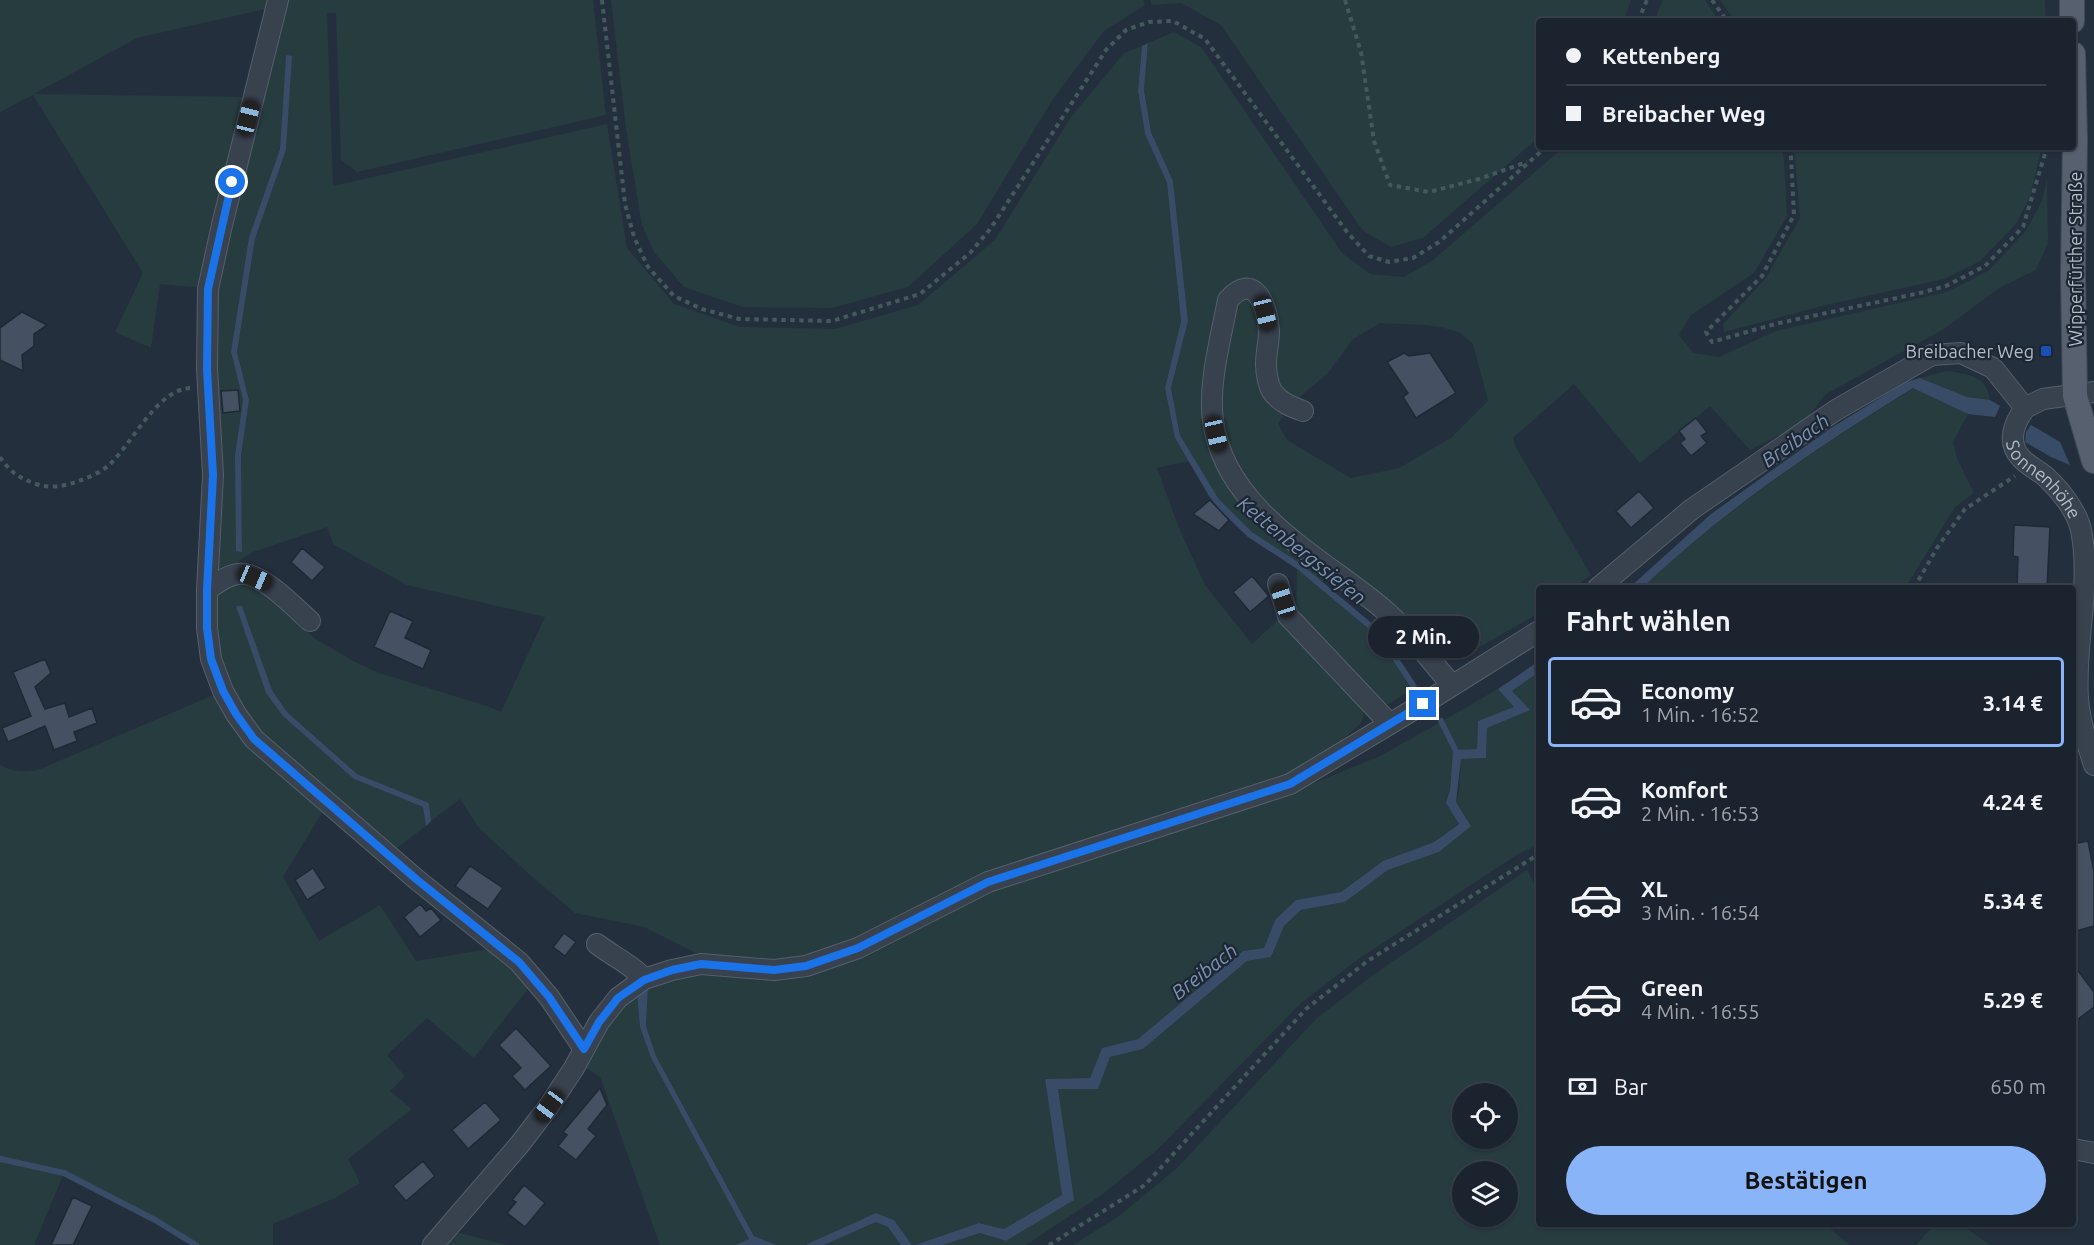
<!DOCTYPE html>
<html lang="de">
<head>
<meta charset="utf-8">
<style>
	:root { --surface:#1b232e; --page:#242b36; --text:#f1f3f6; --muted:#a0a4aa; --line:#39404a; --accent:#8ab4f8 }
	body { margin:0; font-family:Ubuntu,sans-serif; background:var(--page); color:var(--text); height:100vh; display:flex; flex-direction:column; font-size:22px; white-space:nowrap }
	* { box-sizing:border-box; margin:0 }
	p { font-size:20px; color:var(--muted) }
	.icon { flex:none; width:33px; height:33px; fill:none; stroke:currentColor; stroke-width:2; stroke-linecap:round; stroke-linejoin:round }
	.map { position:relative; flex:1; overflow:hidden }
	.drawer { position:absolute; left:1536px; top:585px; width:540px; height:642px; display:flex; flex-direction:column; background:var(--surface); border-radius:6px; box-shadow:0 2px 4px #0004,0 0 0 2px var(--line) }
	.drawer>* { flex:none }
	.hud { position:absolute; left:1536px; top:18px; width:540px; height:132px; border-radius:6px; box-shadow:0 2px 4px #0004,0 0 0 2px var(--line); display:grid; align-content:center; height:132px; padding:0 30px; background:var(--surface) }
	.controls { position:absolute; left:1452px; top:1083px; display:grid; gap:12px }
	.controls a { display:grid; place-items:center; width:66px; height:66px; border-radius:50%; background:var(--surface); box-shadow:0 2px 4px #0004,0 0 0 2px var(--line); font-size:30px }
	.end { position:absolute; width:27px; height:27px; margin:-14px; border:8px solid #1a73e8; background:#fff; box-shadow:0 0 0 3px #fff }
	.from { border-radius:50% }
	.bubble { position:absolute; height:42px; border-radius:21px; background:var(--surface); box-shadow:0 2px 4px #0004,0 0 0 2px var(--line); font-size:20px; font-weight:700; line-height:42px; text-align:center }
	.car { position:absolute; width:18px; height:36px; margin:-18px -9px; border-radius:8px; box-shadow:0 0 4px 2px #0007; background:linear-gradient(#222 24%,#8ab4d8 0 40%,#222 0 76%,#8ab4d8 0 86%,#222 0) }
	.hud b { display:flex; align-items:center; gap:21px; height:57px; font-size:22px }
	.hud b+b { border-top:2px solid var(--line) }
	.hud i { width:15px; height:15px; background:var(--text) }
	ul { padding:0; list-style:none }
	li { display:flex; align-items:center; gap:18px; height:90px; margin:0 12px 9px; padding:0 18px; border:3px solid transparent; border-radius:6px }
	li div { flex:1 }
	li b { display:block; font-size:22px }
	li em { font-style:normal; font-weight:700 }
	li.selected { border-color:var(--accent) }
	li>.icon { width:54px; height:54px; stroke-width:1.5 }
	h2 { padding:0 30px; font-size:27px; line-height:72px }
	.pay { display:flex; align-items:center; gap:15px; height:66px; padding:0 30px; font-size:22px }
	.pay p { margin-inline-start:auto }
	.cta { display:flex; gap:12px; margin-top:auto; padding:12px 30px }
	.cta a { flex:1; height:69px; border-radius:36px; background:var(--accent); color:#111; font-size:24px; font-weight:700; line-height:69px; text-align:center }
	.map>svg:first-child { display:block }
	.green { fill:#263c3f; fill-rule:evenodd }
	.water { fill:#394c67 }
	.lines { fill:none; stroke-linecap:round; stroke-linejoin:round }
	.stream { stroke:#394c67; stroke-width:6 }
	.building { fill:#455162; stroke:#1f2835; stroke-width:1.5 }
	.minor-casing { stroke:#565f6c; stroke-width:22 }
	.major-casing { stroke:#414a57; stroke-width:26 }
	.path { stroke:#44595c; stroke-width:4; stroke-dasharray:4.5 4.5; stroke-linecap:butt }
	.minor { stroke:#38414e; stroke-width:20 }
	.major { stroke:#56606e; stroke-width:24 }
	.route { stroke:#1a73e8; stroke-width:8 }
	.transit-dot { fill:#1a4fb4; stroke:#1d2633; stroke-width:2 }
	.labels { text-anchor:middle; dominant-baseline:central; stroke-width:4.5; stroke-linejoin:round; paint-order:stroke }
	.street-label { font-size:18px; fill:#b4bcc9; stroke:#1d2633 }
	.poi-label { font-size:18px; fill:#b4bcc9; stroke:#1d2633; text-anchor:end }
	.water-label { font-size:20px; font-style:italic; fill:#7c92b1; stroke:#1d2633 }
</style>
</head>
<body>
<div class="map">
<svg width="2094" height="1245" viewBox="0 0 2094 1245">
	<rect width="100%" height="100%" fill="#242f3e"/>
	<!-- green -->
	<path class="green" d="M 0,0 L 270,0 L 269,8 L 137,38 L 34,94 L 246,97 L 203,288 L 160,284 L 151,348 L 115,332 L 143,273 L 33,95 L 0,112 Z
		M 284,0 L 593,0 L 606,115 L 357,172 L 341,160 L 336,13 L 327,13 L 333,186 L 607,124 L 627,248 L 674,304 L 740,327 L 835,329 L 918,305 L 995,240 L 1071,117 L 1124,53 L 1142,46 L 1138,91 L 1145,134 L 1167,183 L 1181,321 L 1165,388 L 1175,438 L 1189,461 L 1157,468 L 1179,528 L 1205,585 L 1252,644 L 1281,617 L 1364,709 L 1363,718 L 1360,724 L 1332,750 L 1297,769 L 1262,783 L 1044,854 L 986,876 L 857,942 L 801,959 L 775,962 L 700,955 L 644,927 L 575,913 L 530,875 L 479,828 L 460,799 L 431,821 L 429,803 L 357,774 L 287,712 L 272,690 L 242,606 L 266,693 L 354,779 L 423,807 L 426,826 L 394,850 L 260,735 L 240,708 L 218,654 L 215,632 L 213,293 ZM 286,56 L 291,56 L 286,150 L 255,239 L 237,352 L 249,400 L 241,456 L 242,552 L 235,455 L 243,400 L 231,352 L 249,237 L 280,149 ZM 327,527 L 334,545 L 407,585 L 545,617 L 501,712 L 487,706 L 379,673 L 353,661 L 314,638 L 256,582 L 239,580 L 239,561 L 253,552 Z
		M 611,0 L 1143,0 L 1145,5 L 1104,31 L 1053,99 L 977,224 L 908,287 L 832,308 L 743,307 L 684,287 L 654,252 L 642,225 L 626,129 Z
		M 1150,0 L 1631,0 L 1624,21 L 1539,21 L 1539,137 L 1423,238 L 1391,247 L 1363,231 L 1221,25 L 1181,3 L 1152,5 Z
		M 1663,0 L 1705,0 L 1719,21 L 1654,21 Z
		M 1720,0 L 2045,0 L 2046,21 L 1735,21 Z
		M 1174,32 L 1201,47 L 1342,253 L 1370,274 L 1404,277 L 1433,260 L 1564,147 L 1781,147 L 1784,159 L 1787,216 L 1754,273 L 1691,315 L 1679,335 L 1693,353 L 1719,357 L 1776,331 L 1947,292 L 1988,271 L 2026,231 L 2042,201 L 2047,178 L 2048,243 L 2036,270 L 1999,288 L 1944,329 L 1826,394 L 1804,422 L 1750,450 L 1710,406 L 1640,463 L 1574,384 L 1513,438 L 1515,446 L 1591,575 L 1573,588 L 1539,588 L 1539,612 L 1529,619 L 1458,659 L 1439,655 L 1276,523 L 1238,476 L 1218,417 L 1219,385 L 1235,303 L 1249,296 L 1265,329 L 1262,366 L 1288,410 L 1278,423 L 1287,440 L 1351,478 L 1399,468 L 1451,438 L 1488,401 L 1473,344 L 1460,333 L 1445,328 L 1426,325 L 1380,323 L 1353,339 L 1328,373 L 1294,402 L 1276,387 L 1263,286 C 1246,275 1235,280 1221,292 L 1207,384 L 1231,486 L 1268,532 L 1328,576 L 1322,582 L 1301,564 L 1252,532 L 1218,498 L 1180,435 L 1171,388 L 1188,321 L 1173,181 L 1151,132 L 1144,90 L 1148,43 Z
		M 1794,147 L 2042,147 L 2030,197 L 2016,224 L 1980,261 L 1944,279 L 1822,306 L 1724,332 L 1723,324 L 1766,278 L 1800,218 Z
		M 1947,371 C 1969,374 1987,376 1990,400 L 1967,397 L 1920,378 Z
		M 1914,388 L 1968,414 L 1953,442 L 1957,458 L 1974,493 L 1955,507 L 1905,588 L 1642,588 C 1724,510 1818,447 1914,388 Z
		M 1297,569 L 1376,635 L 1412,689 L 1389,704 L 1383,704 L 1296,612 Z
		M 1539,672 L 1539,844 L 1518,854 L 1360,958 L 1301,1003 L 1158,1149 L 1103,1194 L 1026,1245 L 943,1245 L 980,1233 L 1006,1241 L 1073,1200 L 1057,1089 L 1098,1088 L 1110,1057 L 1143,1049 L 1247,961 L 1271,957 L 1284,926 L 1301,910 L 1345,902 L 1388,870 L 1439,852 L 1471,825 L 1456,802 L 1459,792 L 1461,759 L 1486,758 L 1487,728 L 1529,710 L 1512,691 Z
		M 1498,689 L 1514,707 L 1478,721 L 1477,749 L 1459,750 L 1444,720 Z
		M 216,694 L 325,808 L 283,877 L 319,941 L 380,905 L 416,961 L 495,948 L 531,985 L 474,1058 L 427,1018 L 387,1055 L 405,1076 L 390,1091 L 412,1109 L 348,1159 L 360,1183 L 335,1198 L 273,1224 L 273,1245 L 196,1245 L 155,1220 L 64,1173 L 34,1245 L 0,1245 L 0,765 C 13,772 24,772 38,770 Z
		M 1439,723 L 1453,750 L 1450,790 L 1446,803 L 1459,823 L 1434,842 L 1383,861 L 1341,892 L 1296,900 L 1275,920 L 1264,948 L 1243,951 L 1138,1039 L 1102,1048 L 1090,1078 L 1045,1079 L 1062,1195 L 1004,1229 L 979,1223 L 915,1245 L 912,1245 L 894,1220 L 876,1213 L 805,1245 L 777,1245 L 755,1237 L 656,1056 L 646,1026 L 648,988 L 676,977 L 862,955 L 994,891 L 1304,787 L 1380,756 Z
		M 1527,870 L 1539,892 L 1539,1224 L 1833,1224 L 1829,1228 L 1850,1245 L 1073,1245 L 1119,1216 L 1177,1168 L 1316,1019 L 1373,975 ZM 1462,1094 L 1508,1094 L 1508,1138 L 1462,1138 ZM 1462,1172 L 1508,1172 L 1508,1216 L 1462,1216 Z
		M 637,994 L 640,1027 L 651,1058 L 749,1239 L 735,1245 L 660,1245 L 600,1077 L 585,1067 C 599,1039 613,1015 637,994 Z
		M 876,1222 L 888,1227 L 901,1245 L 824,1245 Z
		M 1935,1224 L 1960,1224 L 1990,1245 L 1916,1245 Z
		M 455,1232 L 507,1245 L 444,1245 Z"/>
	<!-- water -->
	<path class="water" d="M 1148,43 L 1144,90 L 1151,132 L 1173,181 L 1188,321 L 1171,388 L 1180,435 L 1218,498 L 1252,532 L 1301,564 L 1381,631 L 1417,686 L 1412,689 L 1376,635 L 1297,569 L 1248,537 L 1220,510 L 1209,496 L 1175,438 L 1165,388 L 1181,321 L 1167,183 L 1145,134 L 1138,91 L 1142,46 Z
		M 286,55 L 292,56 L 286,150 L 255,239 L 237,352 L 249,400 L 241,456 L 242,552 L 236,551 L 235,455 L 243,400 L 231,352 L 249,237 L 280,149 Z
		M 1920,378 L 1967,397 L 1990,400 L 2000,406 L 1995,417 L 1968,414 L 1913,388 C 1817,447 1724,510 1642,588 L 1629,588 L 1711,514 L 1831,428 L 1906,382 Z
		M 2031,425 L 2060,442 L 2070,465 L 2051,457 L 2025,442 L 2026,432 Z
		M 236,606 L 242,606 L 272,690 L 287,712 L 357,774 L 429,803 L 431,821 L 426,826 L 423,807 L 354,779 L 283,716 L 266,693 Z
		M 1539,661 L 1539,672 L 1512,691 L 1530,710 L 1487,728 L 1486,758 L 1461,759 L 1456,802 L 1471,826 L 1439,852 L 1388,870 L 1345,902 L 1301,910 L 1284,926 L 1271,957 L 1247,961 L 1143,1049 L 1110,1057 L 1098,1089 L 1058,1089 L 1074,1200 L 1006,1241 L 980,1233 L 943,1245 L 915,1245 L 979,1223 L 1004,1229 L 1062,1195 L 1045,1079 L 1090,1078 L 1102,1048 L 1138,1039 L 1243,951 L 1264,948 L 1275,920 L 1296,900 L 1341,892 L 1383,861 L 1434,842 L 1459,824 L 1446,803 L 1450,790 L 1453,750 L 1477,749 L 1478,721 L 1514,707 L 1498,689 Z
		M 648,988 L 646,1026 L 656,1056 L 754,1236 L 777,1245 L 735,1245 L 749,1239 L 651,1058 L 640,1027 L 637,994 Z
		M 876,1213 L 894,1220 L 912,1245 L 901,1245 L 888,1227 L 876,1222 L 824,1245 L 805,1245 Z"/>
	<g class="lines">
		<!-- stream -->
		<path class="stream" d="M 1441,721 L 1458,755
			M 0,1159 L 64,1173 L 155,1220 L 196,1245"/>
	</g>
	<!-- building -->
	<path class="building" d="M 22,312 L 47,325 L 34,334 L 34,346 L 22,355 L 23,371 L 0,360 L 0,328 Z
		M 1404,353 L 1409,356 L 1430,353 L 1456,393 L 1416,418 L 1403,397 L 1408,393 L 1387,362 Z
		M 238,390 L 240,411 L 223,413 L 221,391 Z
		M 1696,418 L 1707,432 L 1701,436 L 1707,443 L 1691,456 L 1680,443 L 1685,439 L 1679,431 Z
		M 1639,491 L 1654,508 L 1631,528 L 1616,511 Z
		M 1210,500 L 1229,520 L 1219,531 L 1193,514 Z
		M 2014,525 L 2050,527 L 2047,588 L 2017,588 L 2018,557 L 2013,556 Z
		M 302,548 L 325,567 L 312,581 L 291,562 Z
		M 1252,576 L 1269,596 L 1250,612 L 1233,592 Z
		M 390,611 L 413,621 L 405,638 L 431,650 L 423,669 L 374,647 Z
		M 45,659 L 51,673 L 35,687 L 45,709 L 65,703 L 69,717 L 92,708 L 97,723 L 74,732 L 77,741 L 54,750 L 45,726 L 8,742 L 2,728 L 31,716 L 13,672 Z
		M 2088,841 L 2094,872 L 2094,926 L 2076,931 L 2073,917 L 2073,844 Z
		M 470,866 L 503,888 L 488,909 L 455,886 Z
		M 313,868 L 326,888 L 307,900 L 295,880 Z
		M 420,904 L 426,911 L 431,908 L 441,920 L 420,937 L 404,917 Z
		M 564,933 L 576,942 L 565,956 L 553,947 Z
		M 2073,964 L 2094,992 L 2094,1007 L 2073,1023 Z
		M 516,1028 L 551,1066 L 525,1090 L 512,1076 L 521,1068 L 499,1045 Z
		M 600,1088 L 607,1105 L 588,1129 L 596,1136 L 576,1160 L 558,1146 L 567,1135 L 563,1132 Z
		M 485,1102 L 501,1120 L 468,1149 L 452,1130 Z
		M 423,1161 L 435,1176 L 406,1201 L 393,1186 Z
		M 524,1185 L 545,1203 L 525,1227 L 507,1213 L 516,1202 L 512,1200 Z
		M 73,1197 L 92,1206 L 73,1245 L 51,1245 Z"/>
	<g class="lines">
		<!-- minor casing -->
		<g class="minor-casing">
			<g id="minor">
				<path d="M 278,0 L 222,225 L 208,289 L 207,369 L 213,475 L 207,590 L 207,628 L 211,659 L 223,691 L 236,714 L 254,739 L 416,879 L 519,962 L 549,997 L 584,1049"/>
				<path id="s1" d="M 2025,408 C 2014,423 2006,442 2021,458 C 2028,466 2038,470 2046,477 C 2060,490 2077,511 2081,530 C 2092,585 2074,643 2078,699 C 2080,722 2087,743 2094,765"/>
				<path d="M 1303,411 C 1292,407 1279,402 1272,391 C 1268,385 1266,371 1266,364 C 1266,353 1269,342 1269,331 C 1268,306 1254,270 1228,300 C 1221,337 1208,384 1213,421 C 1225,510 1320,556 1382,608 C 1408,630 1429,659 1452,685"/>
				<path d="M 1278,584 L 1288,616 L 1390,724"/>
				<path d="M 1598,588 L 1692,509 L 1836,410 L 1932,355 L 1961,353 L 1993,368 L 2025,408 L 2043,399 L 2094,392"/>
				<path d="M 207,590 C 217,583 231,572 245,574 C 267,578 293,606 310,621"/>
				<path d="M 597,944 C 611,955 634,966 644,979"/>
				<path d="M 2073,1149 L 2094,1153"/>
				<path d="M 433,1245 L 520,1144 L 549,1106 L 574,1068 L 599,1022 L 618,998 L 644,979 L 672,970 L 701,964 L 774,970 L 806,966 L 858,948 L 988,882 L 1290,784 L 1423,704 L 1539,631"/>
			</g>
		</g>
		<!-- major casing -->
		<g class="major-casing">
			<path id="major" d="M 2072,0 L 2072,21
				M 2073,54 L 2075,141 L 2073,274 L 2075,396 L 2094,461"/>
		</g>
		<!-- path -->
		<path class="path" d="M 602,0 L 625,204 L 634,237 L 648,267 L 674,296 L 702,309 L 739,319 L 832,321 L 920,294 L 970,253 L 991,228 L 1106,50 L 1126,30 L 1149,22 L 1173,21 L 1205,39 L 1347,232 L 1369,256 L 1389,262 L 1413,258 L 1439,242 L 1546,147
			M 1345,0 L 1361,52 L 1374,141 L 1390,185 L 1429,192 L 1479,179 L 1527,162
			M 1712,0 L 1727,21
			M 1638,21 L 1647,0
			M 1788,147 L 1791,157 L 1794,215 L 1762,276 L 1706,332 L 1712,342 L 1775,324 L 1920,293 L 1946,286 L 1985,266 L 2023,227 L 2047,147
			M 0,457 C 10,472 19,478 36,484 C 51,489 66,486 81,480 C 90,477 101,472 109,465 C 133,443 157,389 191,388
			M 1914,588 L 1937,548 L 1965,509 L 2015,476
			M 1049,1245 L 1145,1185 L 1306,1009 L 1369,960 L 1539,854"/>
		<!-- minor -->
		<use href="#minor" class="minor"/>
		<!-- major -->
		<use href="#major" class="major"/>
	</g>
	<g class="lines">
		<!-- route -->
		<path class="route" d="M 232,182 L 208,289 L 207,369 L 213,475 L 207,590 L 207,628 L 211,659 L 223,691 L 236,714 L 254,739 L 416,879 L 519,962 L 549,997 L 584,1049 L 599,1022 L 618,998 L 644,980 L 672,970 L 701,964 L 774,970 L 806,966 L 858,948 L 988,882 L 1290,784 L 1423,704"/>
	</g>
	<!-- markers -->
	<rect class="transit-dot" x="2040" y="345" width="12" height="12" rx="3"/>
	<g class="labels">
		<!-- street labels -->
		<g class="street-label">
			<text transform="translate(2075 259) rotate(-90)">Wipperfürther Straße</text>
			<text stroke="none"><textPath href="#s1" startOffset="86">Sonnenhöhe</textPath></text>
		</g>
		<!-- poi labels -->
		<g class="poi-label">
			<text x="2034" y="351">Breibacher Weg</text>
		</g>
		<!-- water labels -->
		<g class="water-label">
			<text transform="translate(1795 440) rotate(-35)">Breibach</text>
			<text transform="translate(1302 550) rotate(39)">Kettenbergssiefen</text>
			<text transform="translate(1204 971) rotate(-38)">Breibach</text>
		</g>
	</g>
</svg>
<div class="controls">
<a><svg class="icon" aria-label="locate" viewBox="0 0 24 24"><circle cx="12" cy="12" r="6"/><path d="M12 2v4M12 18v4M2 12h4M18 12h4"/></svg></a>
<a><svg class="icon" aria-label="layers" viewBox="0 0 24 24"><path d="M12 4l9 5-9 5-9-5zM3 14l9 5 9-5"/></svg></a>
</div>
<i class="end from" style="left:232px;top:182px"></i>
<i class="end" style="left:1423px;top:704px"></i>
<div class="bubble" style="left:1368px;top:616px;width:111px">2 Min.</div>
<i class="car" style="left:248px;top:118px;rotate:14deg"></i>
<i class="car" style="left:1265px;top:313px;rotate:166deg"></i>
<i class="car" style="left:1216px;top:434px;rotate:167deg"></i>
<i class="car" style="left:255px;top:578px;rotate:113deg"></i>
<i class="car" style="left:1283px;top:600px;rotate:342deg"></i>
<i class="car" style="left:549px;top:1106px;rotate:217deg"></i>
<div class="hud">
<b><i class="from"></i>Kettenberg</b>
<b><i></i>Breibacher Weg</b>
</div>
<section class="drawer">
<h2>Fahrt wählen</h2>
<ul>
<li class="selected"><svg class="icon" aria-label="car" viewBox="0 0 24 24"><path d="M5 17H2v-5l4-1 3-4h7l3 4 3 1v5h-3M9 17h6M6 11h13"/><circle cx="7" cy="17" r="2"/><circle cx="17" cy="17" r="2"/></svg><div><b>Economy</b><p>1 Min. · 16:52</p></div><em>3.14 €</em></li>
<li><svg class="icon" aria-label="car" viewBox="0 0 24 24"><path d="M5 17H2v-5l4-1 3-4h7l3 4 3 1v5h-3M9 17h6M6 11h13"/><circle cx="7" cy="17" r="2"/><circle cx="17" cy="17" r="2"/></svg><div><b>Komfort</b><p>2 Min. · 16:53</p></div><em>4.24 €</em></li>
<li><svg class="icon" aria-label="car" viewBox="0 0 24 24"><path d="M5 17H2v-5l4-1 3-4h7l3 4 3 1v5h-3M9 17h6M6 11h13"/><circle cx="7" cy="17" r="2"/><circle cx="17" cy="17" r="2"/></svg><div><b>XL</b><p>3 Min. · 16:54</p></div><em>5.34 €</em></li>
<li><svg class="icon" aria-label="car" viewBox="0 0 24 24"><path d="M5 17H2v-5l4-1 3-4h7l3 4 3 1v5h-3M9 17h6M6 11h13"/><circle cx="7" cy="17" r="2"/><circle cx="17" cy="17" r="2"/></svg><div><b>Green</b><p>4 Min. · 16:55</p></div><em>5.29 €</em></li>
</ul>
<div class="pay"><svg class="icon" aria-label="cash" viewBox="0 0 24 24"><path d="M3 7h18v10H3z"/><circle cx="12" cy="12" r="2"/></svg>Bar<p>650 m</p></div>
<div class="cta"><a>Bestätigen</a></div>
</section>
</div>
</body>
</html>
